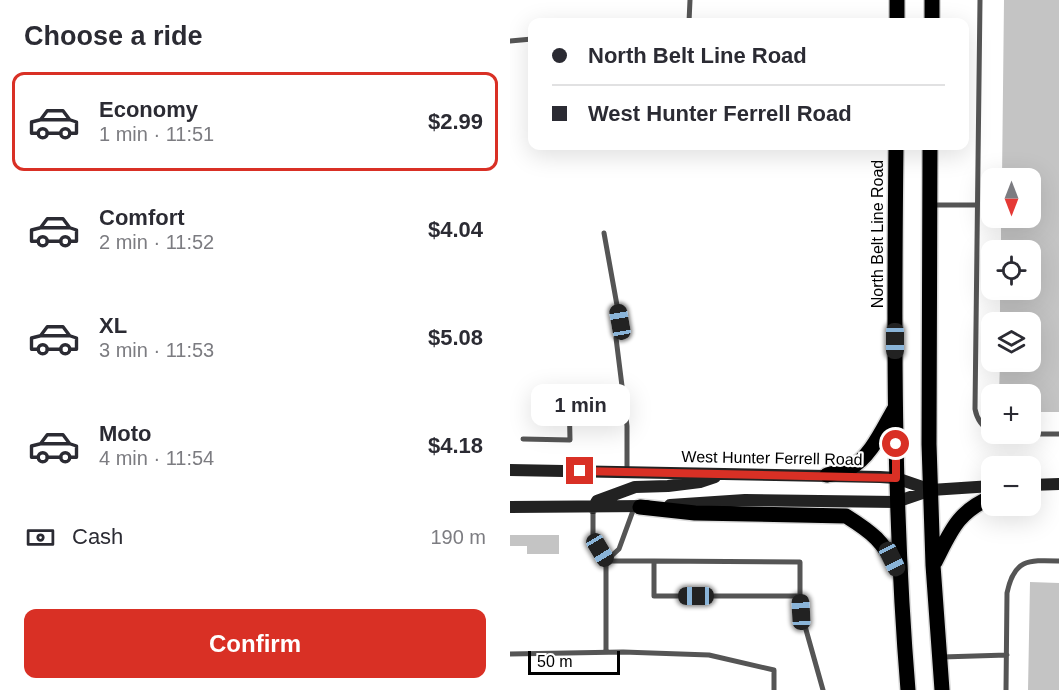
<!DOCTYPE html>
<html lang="en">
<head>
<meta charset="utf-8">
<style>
	:root { --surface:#fff; --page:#f2f2f3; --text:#2b2b33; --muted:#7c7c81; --line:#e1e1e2; --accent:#d93025 }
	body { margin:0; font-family:Arial,sans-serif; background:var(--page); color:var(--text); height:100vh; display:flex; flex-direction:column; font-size:22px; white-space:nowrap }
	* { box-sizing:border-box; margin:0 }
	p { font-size:20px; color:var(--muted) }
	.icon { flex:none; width:33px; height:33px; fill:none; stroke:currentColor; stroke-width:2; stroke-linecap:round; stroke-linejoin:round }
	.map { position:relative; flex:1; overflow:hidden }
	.sheet { display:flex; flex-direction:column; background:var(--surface); width:510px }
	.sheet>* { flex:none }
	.hud { position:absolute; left:18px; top:18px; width:441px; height:132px; border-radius:12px; box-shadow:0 6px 24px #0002; display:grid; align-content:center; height:132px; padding:0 24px; background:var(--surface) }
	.needle { width:39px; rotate:180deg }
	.controls { position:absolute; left:471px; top:168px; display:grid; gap:12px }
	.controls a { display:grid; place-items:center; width:60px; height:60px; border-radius:12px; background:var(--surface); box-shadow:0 6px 24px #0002; font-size:30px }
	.scale { position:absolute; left:18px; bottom:15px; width:92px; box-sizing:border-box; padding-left:6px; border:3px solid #000; border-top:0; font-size:16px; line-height:21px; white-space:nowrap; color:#000; -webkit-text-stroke:4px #fff; paint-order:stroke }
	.end { position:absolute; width:27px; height:27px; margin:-14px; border:8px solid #d93025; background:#fff; box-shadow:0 0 0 3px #fff }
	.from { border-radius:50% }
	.bubble { position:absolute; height:42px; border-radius:12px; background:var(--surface); box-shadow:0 6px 24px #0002; font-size:20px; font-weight:700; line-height:42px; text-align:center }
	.car { position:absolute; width:18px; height:36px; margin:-18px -9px; border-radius:8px; box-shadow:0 0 4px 2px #0007; background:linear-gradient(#222 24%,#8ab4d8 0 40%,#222 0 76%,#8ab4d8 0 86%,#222 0) }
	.hud b { display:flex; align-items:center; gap:21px; height:57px; font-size:22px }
	.hud b+b { border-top:2px solid var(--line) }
	.hud i { width:15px; height:15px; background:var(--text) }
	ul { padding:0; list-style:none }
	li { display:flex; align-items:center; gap:18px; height:99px; margin:0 12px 9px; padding:0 12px; border:3px solid transparent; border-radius:12px }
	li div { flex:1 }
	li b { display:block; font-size:22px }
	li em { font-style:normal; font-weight:700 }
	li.active { border-color:var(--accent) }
	li>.icon { width:54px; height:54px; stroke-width:1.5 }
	h2 { padding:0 24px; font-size:27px; line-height:72px }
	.pay { display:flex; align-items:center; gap:15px; height:66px; padding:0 24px; font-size:22px }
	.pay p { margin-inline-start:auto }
	.cta { display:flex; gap:12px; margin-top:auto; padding:12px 24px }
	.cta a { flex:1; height:69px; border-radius:12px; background:var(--accent); color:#fff; font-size:24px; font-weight:700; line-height:69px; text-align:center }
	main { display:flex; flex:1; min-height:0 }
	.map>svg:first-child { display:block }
	.building { fill:#c4c4c4 }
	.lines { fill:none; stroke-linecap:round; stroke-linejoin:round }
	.primary-casing { stroke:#dbdbdb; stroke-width:18 }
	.lane { stroke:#555; stroke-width:5 }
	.secondary { stroke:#222; stroke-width:12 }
	.primary { stroke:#000; stroke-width:15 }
	.route { stroke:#d93025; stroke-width:8 }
	.labels { text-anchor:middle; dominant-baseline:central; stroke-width:4.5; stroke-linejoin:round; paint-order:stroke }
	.street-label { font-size:16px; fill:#000; stroke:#fff }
</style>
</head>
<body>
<main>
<section class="sheet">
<h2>Choose a ride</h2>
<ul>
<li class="active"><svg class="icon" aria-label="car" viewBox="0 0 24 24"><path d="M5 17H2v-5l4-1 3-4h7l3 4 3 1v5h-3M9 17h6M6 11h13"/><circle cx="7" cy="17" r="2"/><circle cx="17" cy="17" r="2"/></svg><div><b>Economy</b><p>1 min · 11:51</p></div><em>$2.99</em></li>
<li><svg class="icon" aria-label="car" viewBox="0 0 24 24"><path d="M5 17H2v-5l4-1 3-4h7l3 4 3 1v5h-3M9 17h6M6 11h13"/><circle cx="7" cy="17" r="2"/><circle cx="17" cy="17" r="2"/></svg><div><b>Comfort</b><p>2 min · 11:52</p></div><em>$4.04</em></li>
<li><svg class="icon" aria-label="car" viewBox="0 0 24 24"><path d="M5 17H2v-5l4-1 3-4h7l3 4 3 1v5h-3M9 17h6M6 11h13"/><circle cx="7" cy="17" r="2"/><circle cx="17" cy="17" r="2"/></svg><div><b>XL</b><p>3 min · 11:53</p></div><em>$5.08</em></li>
<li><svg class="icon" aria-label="car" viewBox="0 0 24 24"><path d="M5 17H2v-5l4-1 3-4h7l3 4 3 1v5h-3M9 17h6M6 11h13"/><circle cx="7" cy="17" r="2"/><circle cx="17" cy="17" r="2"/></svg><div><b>Moto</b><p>4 min · 11:54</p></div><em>$4.18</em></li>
</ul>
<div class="pay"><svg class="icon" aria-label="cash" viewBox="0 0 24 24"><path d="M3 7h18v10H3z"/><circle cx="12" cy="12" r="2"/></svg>Cash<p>190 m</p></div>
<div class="cta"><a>Confirm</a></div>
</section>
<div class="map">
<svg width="549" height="690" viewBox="0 0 549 690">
	<rect width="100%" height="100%" fill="#fff"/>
	<!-- building -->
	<path class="building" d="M 494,0 L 549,0 L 549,412 L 520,412 L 520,394 L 489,394 L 490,362 L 520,362 L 520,322 L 490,322 L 490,290 L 520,290 L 520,250 L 491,250 L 491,218 L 520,218 L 520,178 L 492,178 Z
		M 0,535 L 49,535 L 49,554 L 17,554 L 17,546 L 0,546 Z
		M 520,582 L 549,583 L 549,690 L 518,690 Z"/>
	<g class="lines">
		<!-- primary casing -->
		<g class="primary-casing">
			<path id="primary" d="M 387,22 L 387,0
				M 422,22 L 422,0
				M 386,146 C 384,327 383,509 398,690
				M 420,146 L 419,444 L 423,565 L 432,690
				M 317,475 C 325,473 333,471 340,468 C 361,457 373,428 385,408
				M 130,507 L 185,513 L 336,516 C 363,533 373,541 387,569
				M 425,562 C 441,531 447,512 482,497"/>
		</g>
		<!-- lane -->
		<path class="lane" d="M 470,0 L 465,409 C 467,420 472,427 482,432
			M 179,22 L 180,0
			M 0,41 L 22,39
			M 421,205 L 467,205
			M 94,233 L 110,322 L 106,338 L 117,426 L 117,472
			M 485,434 L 549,434
			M 13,439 L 60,440 L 59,394 L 113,393
			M 83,508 L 83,538 L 96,561 L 96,652
			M 96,561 L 144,561 L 144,596 L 290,596 L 291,612 L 313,690
			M 96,561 L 109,549 L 124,508
			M 144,561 L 290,562 L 290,596
			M 0,654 L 113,652 L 199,655 L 264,670 L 264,690
			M 432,657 L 497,655
			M 496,690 L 497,593 C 504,559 518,560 549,561"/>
		<!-- secondary -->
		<path class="secondary" d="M 0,470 L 370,477 L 386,478 L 421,490
			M 520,485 L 549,484
			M 160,505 L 235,500 L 386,502 L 421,490 L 482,486
			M 0,507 L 137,506
			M 83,508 L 87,501 L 125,487 L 158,486 L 190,482 L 205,477"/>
		<!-- primary -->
		<use href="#primary" class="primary"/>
	</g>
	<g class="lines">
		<!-- route -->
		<path class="route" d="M 70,471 L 386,478 L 386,444"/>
	</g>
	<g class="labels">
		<!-- street labels -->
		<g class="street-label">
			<text transform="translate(367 234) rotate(-90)">North Belt Line Road</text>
			<text transform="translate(262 458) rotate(1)">West Hunter Ferrell Road</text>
		</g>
	</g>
</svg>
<div class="controls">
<a><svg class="needle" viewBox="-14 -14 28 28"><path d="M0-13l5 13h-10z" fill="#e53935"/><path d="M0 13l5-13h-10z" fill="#7c7c81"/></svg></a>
<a><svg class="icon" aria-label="locate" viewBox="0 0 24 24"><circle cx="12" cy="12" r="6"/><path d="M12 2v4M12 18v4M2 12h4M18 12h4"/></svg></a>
<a><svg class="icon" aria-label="layers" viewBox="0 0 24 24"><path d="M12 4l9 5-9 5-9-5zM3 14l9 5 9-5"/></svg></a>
<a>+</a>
<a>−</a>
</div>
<div class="scale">50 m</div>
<i class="end from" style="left:386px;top:444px"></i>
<i class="end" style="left:70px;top:471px"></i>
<div class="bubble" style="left:21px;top:384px;width:99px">1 min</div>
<i class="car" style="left:110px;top:322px;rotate:350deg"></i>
<i class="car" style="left:385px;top:341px;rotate:180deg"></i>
<i class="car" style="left:90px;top:550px;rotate:149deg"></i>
<i class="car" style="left:382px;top:559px;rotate:154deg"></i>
<i class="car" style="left:186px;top:596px;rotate:270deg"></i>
<i class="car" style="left:291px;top:612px;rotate:357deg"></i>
<div class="hud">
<b><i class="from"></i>North Belt Line Road</b>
<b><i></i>West Hunter Ferrell Road</b>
</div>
</div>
</main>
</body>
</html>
